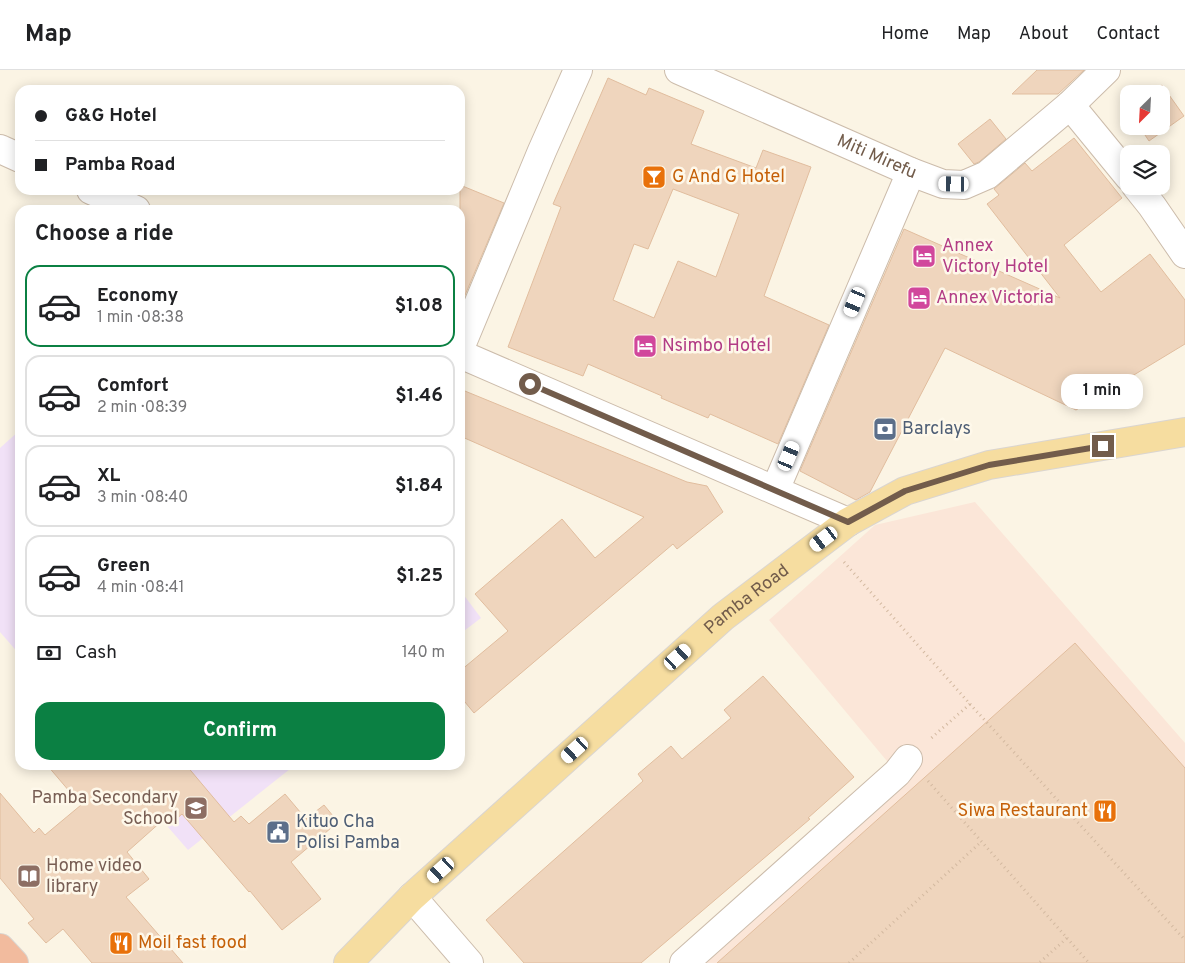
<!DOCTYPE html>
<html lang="en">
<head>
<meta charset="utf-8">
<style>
	:root { --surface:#fff; --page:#f6f6f6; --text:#202124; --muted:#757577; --line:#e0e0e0; --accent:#0b8043 }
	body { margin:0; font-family:Overpass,sans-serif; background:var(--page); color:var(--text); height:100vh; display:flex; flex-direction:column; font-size:19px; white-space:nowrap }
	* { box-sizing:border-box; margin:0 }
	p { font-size:16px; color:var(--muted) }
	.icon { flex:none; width:28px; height:28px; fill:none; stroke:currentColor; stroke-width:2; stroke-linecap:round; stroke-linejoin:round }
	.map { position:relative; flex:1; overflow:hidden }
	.details { position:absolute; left:15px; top:135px; width:450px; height:565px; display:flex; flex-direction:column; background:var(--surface); border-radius:15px; box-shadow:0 2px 12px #0003 }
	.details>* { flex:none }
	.hud { position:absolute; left:15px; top:15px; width:450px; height:110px; border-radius:15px; box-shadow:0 2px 12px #0003; display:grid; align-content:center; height:110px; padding:0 20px; background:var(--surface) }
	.needle { width:32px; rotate:204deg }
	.tools { position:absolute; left:1120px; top:15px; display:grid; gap:10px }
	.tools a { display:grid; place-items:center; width:50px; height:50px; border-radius:10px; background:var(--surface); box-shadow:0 2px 12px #0003; font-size:25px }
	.end { position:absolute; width:22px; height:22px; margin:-11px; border:6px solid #725c4b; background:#fff; box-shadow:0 0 0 2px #fff }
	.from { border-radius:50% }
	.bubble { position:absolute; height:35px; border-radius:15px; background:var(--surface); box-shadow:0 2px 12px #0003; font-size:16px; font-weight:700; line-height:35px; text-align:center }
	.car { position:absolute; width:15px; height:30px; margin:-15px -8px; border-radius:6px; box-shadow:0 0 4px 1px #0007; background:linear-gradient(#fff 24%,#345 0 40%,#fff 0 76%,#345 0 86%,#fff 0) }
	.hud b { display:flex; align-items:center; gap:18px; height:48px; font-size:19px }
	.hud b+b { border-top:1px solid var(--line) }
	.hud i { width:12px; height:12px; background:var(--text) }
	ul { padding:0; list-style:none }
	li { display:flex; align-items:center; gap:15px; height:82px; margin:0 10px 8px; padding:0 10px; border:2px solid var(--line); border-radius:15px }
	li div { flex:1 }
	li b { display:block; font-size:19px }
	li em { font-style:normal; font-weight:700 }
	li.on { border-color:var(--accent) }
	li>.icon { width:45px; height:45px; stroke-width:1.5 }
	h2 { padding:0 20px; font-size:22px; line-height:60px }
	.pay { display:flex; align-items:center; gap:12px; height:55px; padding:0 20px; font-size:19px }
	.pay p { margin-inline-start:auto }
	.cta { display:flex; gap:10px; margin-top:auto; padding:10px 20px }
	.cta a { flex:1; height:58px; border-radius:15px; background:var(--accent); color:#fff; font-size:20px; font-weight:700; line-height:58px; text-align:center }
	header { display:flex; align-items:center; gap:30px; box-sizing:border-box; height:70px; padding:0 25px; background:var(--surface); border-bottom:1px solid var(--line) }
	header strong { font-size:24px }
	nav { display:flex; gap:28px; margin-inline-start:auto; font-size:18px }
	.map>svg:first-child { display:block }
	.commercial { fill:#fbe6d8 }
	.education { fill:#f1e1f7 }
	.building { fill:#efd5bd; stroke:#e1bd9e; fill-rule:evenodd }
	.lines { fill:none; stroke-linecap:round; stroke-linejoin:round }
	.minor-casing { stroke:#ccbcab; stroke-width:30 }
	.major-casing { stroke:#dad5d0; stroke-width:30 }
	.highway-casing { stroke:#dad5d0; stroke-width:30 }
	.path { stroke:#d3b9a0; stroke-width:3; stroke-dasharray:1 4; stroke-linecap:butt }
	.minor { stroke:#fff; stroke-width:28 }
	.major { stroke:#f6dda0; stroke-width:28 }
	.highway { stroke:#f2bb9e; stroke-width:28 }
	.route { stroke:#725c4b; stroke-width:6 }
	.labels { text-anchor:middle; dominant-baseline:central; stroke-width:5; stroke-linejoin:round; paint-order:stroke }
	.street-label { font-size:18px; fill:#725c4b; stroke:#fef8ea }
	.food-label { font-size:18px; fill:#c56008; stroke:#fef8ea; text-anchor:start }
	.hotel-label { font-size:18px; fill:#b23c85; stroke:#fef8ea; text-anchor:start }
	.service-label { font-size:18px; fill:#4e5e75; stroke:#fef8ea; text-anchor:start }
	.education-label { font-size:18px; fill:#785e54; stroke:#fef8ea; text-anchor:end }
</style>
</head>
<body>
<header>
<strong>Map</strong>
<nav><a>Home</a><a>Map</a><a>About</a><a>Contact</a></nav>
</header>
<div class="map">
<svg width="1185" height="893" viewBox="0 0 1185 893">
	<rect width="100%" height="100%" fill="#fbf4e4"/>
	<!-- commercial -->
	<path class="commercial" d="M 975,432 L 1185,673 L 1185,893 L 684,893 L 897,703 L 769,550 L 875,455 Z"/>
	<!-- education -->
	<path class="education" d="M 20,360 L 20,585 L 0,562 L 0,378 Z
		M 460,520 L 481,548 L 460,564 Z
		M 114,695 L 295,695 L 188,780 Z"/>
	<!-- building -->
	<path class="building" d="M 1037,0 L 1084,0 L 1058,24 L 1012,24 Z
		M 608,8 L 646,25 L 649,18 L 704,41 L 691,74 L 756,98 L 763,80 L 811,97 L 764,226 L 829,255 L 778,374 L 710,344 L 708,348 L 661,328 L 662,326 L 588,294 L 583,306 L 508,277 L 561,137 L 553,134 ZM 673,119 L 739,144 L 716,207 L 678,191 L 654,248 L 613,230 L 634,174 L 648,179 Z
		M 1162,15 L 1184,46 L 1149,71 L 1139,56 L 1161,56 L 1161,24 L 1150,24 Z
		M 990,49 L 1006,69 L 979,92 L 974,94 L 958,74 Z
		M 1074,68 L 1122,128 L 1064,175 L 1101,222 L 1150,184 L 1185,230 L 1185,274 L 1076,340 L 945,278 L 870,422 L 856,430 L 800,401 L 904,159 L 1060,228 L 987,134 L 999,125 L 994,119 L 1025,93 L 1032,101 Z
		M 460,115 L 504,133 L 460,237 Z
		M 460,319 L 687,412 L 707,416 L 723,442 L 677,479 L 673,474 L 474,643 L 460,626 L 460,601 L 508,561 L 475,524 L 562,449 L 595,488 L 644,447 L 460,366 Z
		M 1075,573 L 1185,698 L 1185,893 L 717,893 Z
		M 763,606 L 854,707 L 808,748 L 810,749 L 641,893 L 524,893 L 486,850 L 643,711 L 638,704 L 671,676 L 682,689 L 731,648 L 724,640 Z
		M 47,695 L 186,695 L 234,752 L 241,746 L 249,754 L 285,724 L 306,749 L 324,735 L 338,752 L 291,792 L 321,829 L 282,860 L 250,821 L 249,822 L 182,744 L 168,756 L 163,750 L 127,782 L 149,809 L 126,827 L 183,893 L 92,893 L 63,859 L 46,873 L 28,853 L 34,849 L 0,808 L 0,723 L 34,763 L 39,758 L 45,765 L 81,735 Z"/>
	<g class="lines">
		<!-- minor casing -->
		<g class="minor-casing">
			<g id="minor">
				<path id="s1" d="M 679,0 L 911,102 L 943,114 L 964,115 L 987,105 L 1070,35 L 1106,0"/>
				<path d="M 1070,35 L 1129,107"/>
				<path d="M 0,79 L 20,88"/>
				<path d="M 1136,116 L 1152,136 L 1185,184"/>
				<path d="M 91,120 L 136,140"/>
				<path d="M 460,278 L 542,81 L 578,0"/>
				<path d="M 460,284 L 848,452"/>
				<path d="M 775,420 L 911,102"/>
				<path d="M 412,827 L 469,893"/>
				<path d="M 684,893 L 897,703 L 908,689"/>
			</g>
		</g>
		<!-- major casing -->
		<g class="major-casing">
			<g id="major">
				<path id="s2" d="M 348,893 L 412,827 L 723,547 L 848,452 L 905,421 L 989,395 L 1185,362"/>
			</g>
		</g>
		<!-- highway casing -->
		<g class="highway-casing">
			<path id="highway" d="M 0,878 L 14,893"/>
		</g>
		<!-- path -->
		<path class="path" d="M 844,492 L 970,634 L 929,670
			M 970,634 L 1185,870
			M 928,711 L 1067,868 L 1039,893
			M 1067,868 L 1089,893
			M 849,893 L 981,772"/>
		<!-- minor -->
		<use href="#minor" class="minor"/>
		<!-- major -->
		<use href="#major" class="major"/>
		<!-- highway -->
		<use href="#highway" class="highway"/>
	</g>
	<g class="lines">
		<!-- route -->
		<path class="route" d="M 530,314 L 848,452 L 905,421 L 989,395 L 1103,376"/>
	</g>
	<!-- icons -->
	<defs>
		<g id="bar-square" transform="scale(1.25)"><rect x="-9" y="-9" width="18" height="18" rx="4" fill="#e8710a" stroke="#fef8ea"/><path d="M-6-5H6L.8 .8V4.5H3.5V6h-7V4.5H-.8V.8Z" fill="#fff"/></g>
		<g id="hotel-square" transform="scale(1.25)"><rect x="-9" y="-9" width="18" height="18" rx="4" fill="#d1479c" stroke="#fef8ea"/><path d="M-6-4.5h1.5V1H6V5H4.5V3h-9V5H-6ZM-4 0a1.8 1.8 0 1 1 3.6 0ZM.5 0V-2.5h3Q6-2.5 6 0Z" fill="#fff"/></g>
		<g id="bank-square" transform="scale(1.25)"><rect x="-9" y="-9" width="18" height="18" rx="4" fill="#5c6f8a" stroke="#fef8ea"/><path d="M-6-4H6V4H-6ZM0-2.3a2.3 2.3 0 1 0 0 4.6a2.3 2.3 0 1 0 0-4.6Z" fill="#fff"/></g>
		<g id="school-square" transform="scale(1.25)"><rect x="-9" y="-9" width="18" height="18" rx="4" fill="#8d6e63" stroke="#fef8ea"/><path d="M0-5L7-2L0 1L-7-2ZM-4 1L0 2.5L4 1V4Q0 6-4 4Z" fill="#fff"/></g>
		<g id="restaurant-square" transform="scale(1.25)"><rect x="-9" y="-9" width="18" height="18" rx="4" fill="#e8710a" stroke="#fef8ea"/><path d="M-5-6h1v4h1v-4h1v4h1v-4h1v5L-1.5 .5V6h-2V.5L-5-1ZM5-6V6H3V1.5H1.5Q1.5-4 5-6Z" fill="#fff"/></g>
		<g id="civic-square" transform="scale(1.25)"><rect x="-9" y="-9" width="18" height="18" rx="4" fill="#5c6f8a" stroke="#fef8ea"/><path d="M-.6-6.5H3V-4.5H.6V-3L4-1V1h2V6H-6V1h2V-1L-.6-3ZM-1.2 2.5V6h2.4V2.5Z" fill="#fff"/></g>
		<g id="library-square" transform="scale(1.25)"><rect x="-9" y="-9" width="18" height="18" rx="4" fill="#8d6e63" stroke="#fef8ea"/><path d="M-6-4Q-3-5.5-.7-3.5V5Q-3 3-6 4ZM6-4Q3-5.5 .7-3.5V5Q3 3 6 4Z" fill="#fff"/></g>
	</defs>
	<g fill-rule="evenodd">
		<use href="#bar-square" x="654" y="107"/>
		<use href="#hotel-square" x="924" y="186"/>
		<use href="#hotel-square" x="919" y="228"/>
		<use href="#hotel-square" x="645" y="276"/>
		<use href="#bank-square" x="885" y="359"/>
		<use href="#school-square" x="196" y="738"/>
		<use href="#restaurant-square" x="1105" y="741"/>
		<use href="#civic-square" x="278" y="762"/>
		<use href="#library-square" x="29" y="806"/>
		<use href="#restaurant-square" x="121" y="873"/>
	</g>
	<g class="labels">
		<!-- street labels -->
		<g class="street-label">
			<text stroke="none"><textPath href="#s1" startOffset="216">Miti Mirefu</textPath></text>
			<text stroke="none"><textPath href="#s2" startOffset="540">Pamba Road</textPath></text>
		</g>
		<!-- food labels -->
		<g class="food-label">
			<text x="672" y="107">G And G Hotel</text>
			<text x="1088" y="741" text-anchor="end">Siwa Restaurant</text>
			<text x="138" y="873">Moil fast food</text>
		</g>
		<!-- hotel labels -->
		<g class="hotel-label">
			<text x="942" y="176">Annex<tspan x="942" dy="21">Victory Hotel</tspan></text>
			<text x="936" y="228">Annex Victoria</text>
			<text x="662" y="276">Nsimbo Hotel</text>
		</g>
		<!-- service labels -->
		<g class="service-label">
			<text x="902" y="359">Barclays</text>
			<text x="296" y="752">Kituo Cha<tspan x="296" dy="21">Polisi Pamba</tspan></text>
		</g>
		<!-- education labels -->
		<g class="education-label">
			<text x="178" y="728">Pamba Secondary<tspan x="178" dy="21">School</tspan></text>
			<text x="46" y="796" text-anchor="start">Home video<tspan x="46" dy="21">library</tspan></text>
		</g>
	</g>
</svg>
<div class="tools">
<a><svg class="needle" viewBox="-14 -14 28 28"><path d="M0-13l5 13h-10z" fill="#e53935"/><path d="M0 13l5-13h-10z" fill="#757577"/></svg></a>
<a><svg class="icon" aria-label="layers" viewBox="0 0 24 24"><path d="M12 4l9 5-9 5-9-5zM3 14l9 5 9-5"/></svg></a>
</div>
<i class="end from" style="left:530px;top:314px"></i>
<i class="end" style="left:1103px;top:376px"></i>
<div class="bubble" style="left:1061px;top:304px;width:82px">1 min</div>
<i class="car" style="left:954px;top:114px;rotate:271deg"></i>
<i class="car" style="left:855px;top:232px;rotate:203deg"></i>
<i class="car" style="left:789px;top:386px;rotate:23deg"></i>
<i class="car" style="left:824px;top:469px;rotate:233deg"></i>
<i class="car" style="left:678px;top:587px;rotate:48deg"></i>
<i class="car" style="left:575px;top:680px;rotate:228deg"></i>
<i class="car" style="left:441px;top:800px;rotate:228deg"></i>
<div class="hud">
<b><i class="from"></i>G&amp;G Hotel</b>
<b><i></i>Pamba Road</b>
</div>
<section class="details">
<h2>Choose a ride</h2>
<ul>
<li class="on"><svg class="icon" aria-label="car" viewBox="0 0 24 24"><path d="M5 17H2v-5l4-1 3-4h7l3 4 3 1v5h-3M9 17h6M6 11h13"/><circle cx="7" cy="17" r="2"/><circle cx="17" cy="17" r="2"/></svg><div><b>Economy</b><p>1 min · 08:38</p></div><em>$1.08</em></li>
<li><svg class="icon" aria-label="car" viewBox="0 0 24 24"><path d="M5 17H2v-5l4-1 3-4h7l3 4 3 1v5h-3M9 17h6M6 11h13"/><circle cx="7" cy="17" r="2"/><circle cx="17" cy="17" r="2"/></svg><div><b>Comfort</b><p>2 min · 08:39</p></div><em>$1.46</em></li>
<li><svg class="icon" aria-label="car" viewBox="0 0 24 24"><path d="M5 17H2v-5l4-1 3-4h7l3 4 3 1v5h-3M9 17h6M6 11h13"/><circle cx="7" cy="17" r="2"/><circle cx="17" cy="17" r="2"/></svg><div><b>XL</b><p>3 min · 08:40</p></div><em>$1.84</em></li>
<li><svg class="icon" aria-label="car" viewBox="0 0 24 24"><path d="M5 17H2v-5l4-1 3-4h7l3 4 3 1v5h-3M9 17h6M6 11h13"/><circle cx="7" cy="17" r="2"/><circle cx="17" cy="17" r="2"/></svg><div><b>Green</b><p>4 min · 08:41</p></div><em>$1.25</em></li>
</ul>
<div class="pay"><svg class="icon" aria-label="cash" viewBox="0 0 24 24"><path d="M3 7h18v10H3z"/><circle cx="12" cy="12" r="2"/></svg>Cash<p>140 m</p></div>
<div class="cta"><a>Confirm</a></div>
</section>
</div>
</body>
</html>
